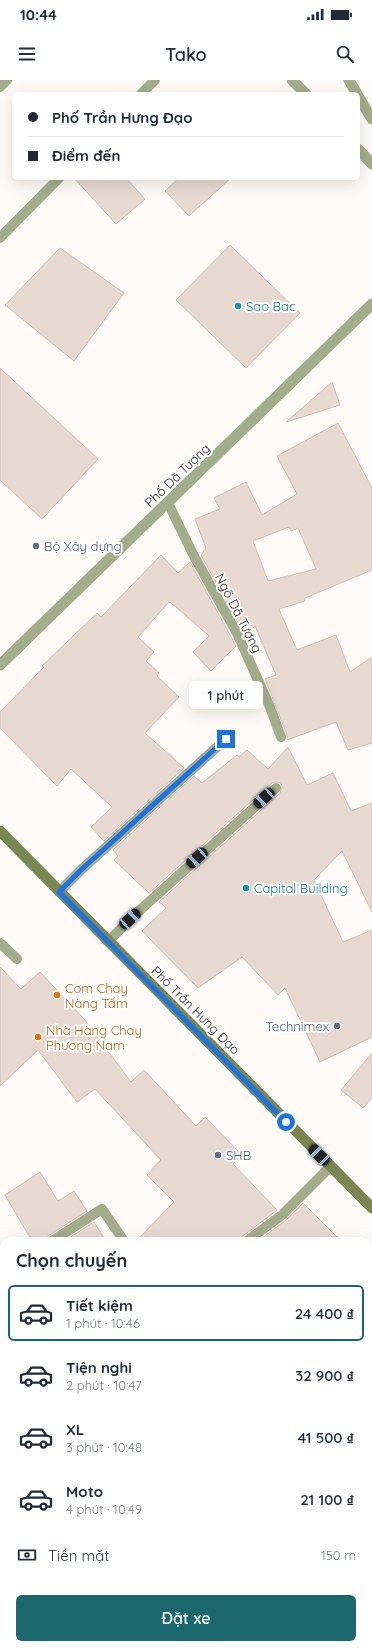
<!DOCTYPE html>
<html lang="vi">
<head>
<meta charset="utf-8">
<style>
	:root { --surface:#fff; --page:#f2f2f3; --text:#1f2937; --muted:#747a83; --line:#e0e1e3; --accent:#1a676d }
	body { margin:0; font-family:Quicksand,sans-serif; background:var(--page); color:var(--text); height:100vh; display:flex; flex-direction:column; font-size:15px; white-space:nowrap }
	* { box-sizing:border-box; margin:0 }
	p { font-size:13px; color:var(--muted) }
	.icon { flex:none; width:22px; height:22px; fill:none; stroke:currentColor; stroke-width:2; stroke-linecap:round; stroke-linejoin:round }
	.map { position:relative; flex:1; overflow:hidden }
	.sheet { position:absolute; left:0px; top:1157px; width:372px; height:412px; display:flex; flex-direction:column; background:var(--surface); border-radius:12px 12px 0 0; box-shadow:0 4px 16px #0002 }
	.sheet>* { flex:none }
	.top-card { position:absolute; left:12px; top:12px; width:348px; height:88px; border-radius:6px; box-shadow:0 4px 16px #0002; display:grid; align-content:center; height:88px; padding:0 16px; background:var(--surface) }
	.end { position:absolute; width:18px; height:18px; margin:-9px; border:5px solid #1a73e8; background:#fff; box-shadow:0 0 0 2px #fff }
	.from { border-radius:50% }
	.bubble { position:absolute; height:28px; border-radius:6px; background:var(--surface); box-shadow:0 4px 16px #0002; font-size:13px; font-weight:600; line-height:28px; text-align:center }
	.car { position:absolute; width:12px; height:24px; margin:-12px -6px; border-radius:5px; box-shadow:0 0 3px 1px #0007; background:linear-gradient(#222 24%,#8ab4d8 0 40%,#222 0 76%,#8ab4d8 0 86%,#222 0) }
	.top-card b { display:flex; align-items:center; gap:14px; height:38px; font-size:15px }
	.top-card b+b { border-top:1px solid var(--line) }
	.top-card i { width:10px; height:10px; background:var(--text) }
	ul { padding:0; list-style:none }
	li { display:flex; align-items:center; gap:12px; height:56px; margin:0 8px 6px; padding:0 8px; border:2px solid transparent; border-radius:6px }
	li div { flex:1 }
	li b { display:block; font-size:15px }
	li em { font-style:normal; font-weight:600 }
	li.selected { border-color:var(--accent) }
	li>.icon { width:36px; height:36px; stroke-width:1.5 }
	h2 { padding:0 16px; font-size:18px; line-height:48px }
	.pay { display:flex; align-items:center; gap:10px; height:44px; padding:0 16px; font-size:15px }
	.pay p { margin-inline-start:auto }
	.primary-button { display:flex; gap:8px; margin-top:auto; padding:8px 16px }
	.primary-button a { flex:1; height:46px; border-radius:6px; background:var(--accent); color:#fff; font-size:16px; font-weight:600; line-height:46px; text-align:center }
	.status { display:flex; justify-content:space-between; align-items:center; height:28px; padding:0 20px; background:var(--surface); direction:ltr }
	.status svg { height:11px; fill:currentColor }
	header { display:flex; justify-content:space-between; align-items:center; height:52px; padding:0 16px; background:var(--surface); font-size:18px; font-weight:600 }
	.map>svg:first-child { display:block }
	.building { fill:#e7d9d0; stroke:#cec0b7; fill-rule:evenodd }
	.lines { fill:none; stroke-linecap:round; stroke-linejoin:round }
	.service { stroke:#a4ad89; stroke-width:10 }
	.minor { stroke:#a4ad89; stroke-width:11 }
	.tertiary { stroke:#a4ad89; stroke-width:11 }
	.secondary { stroke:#7b8750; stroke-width:11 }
	.route { stroke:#1a73e8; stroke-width:5 }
	.culture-dot { fill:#0f9aa8; stroke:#fff; stroke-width:1.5 }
	.service-dot { fill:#5c6f8a; stroke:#fff; stroke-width:1.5 }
	.food-dot { fill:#e8710a; stroke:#fff; stroke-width:1.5 }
	.labels { text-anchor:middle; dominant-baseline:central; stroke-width:4; stroke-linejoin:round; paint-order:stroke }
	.culture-label { font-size:13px; fill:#0d838f; stroke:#fff; text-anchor:start }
	.street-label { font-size:13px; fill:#211c19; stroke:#fff }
	.service-label { font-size:13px; fill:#4e5e75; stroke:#fff; text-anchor:start }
	.food-label { font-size:13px; fill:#c56008; stroke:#fff; text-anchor:start }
</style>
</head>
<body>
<div class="status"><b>10:44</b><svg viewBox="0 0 49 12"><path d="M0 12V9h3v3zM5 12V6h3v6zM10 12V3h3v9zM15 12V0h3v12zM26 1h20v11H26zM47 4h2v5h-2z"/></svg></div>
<header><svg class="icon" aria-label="menu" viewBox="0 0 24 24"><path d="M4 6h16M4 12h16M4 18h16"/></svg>Tako<svg class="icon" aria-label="search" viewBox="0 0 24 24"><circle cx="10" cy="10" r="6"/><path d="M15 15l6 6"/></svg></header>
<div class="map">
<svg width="372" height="1569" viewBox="0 0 372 1569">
	<rect width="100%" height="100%" fill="#fdfaf8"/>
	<!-- building -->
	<path class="building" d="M 74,98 L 126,98 L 145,119 L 116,144 Z
		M 179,98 L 231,98 L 189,136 L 165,111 Z
		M 230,165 L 300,233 L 246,288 L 176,220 Z
		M 60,168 L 124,213 L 74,281 L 5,225 Z
		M 0,288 L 98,379 L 42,439 L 0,400 Z
		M 332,302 L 340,325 L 286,342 Z
		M 338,343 L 372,408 L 372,490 L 305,518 L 305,521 L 279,529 L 297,570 L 336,555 L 350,592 L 372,577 L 372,663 L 348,670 L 336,642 L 287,660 L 287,655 L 265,599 L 276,595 L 255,546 L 245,556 L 201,475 L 206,468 L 195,439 L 220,429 L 214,418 L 246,402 L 262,435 L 297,414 L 277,376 ZM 289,447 L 291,451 L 298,448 L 316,489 L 268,501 L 253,461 Z
		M 161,475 L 178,493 L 190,482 L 236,566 L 211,591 L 193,572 L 209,556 L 170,522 L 168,523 L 138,557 L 154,572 L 146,581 L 159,593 L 157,596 L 179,617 L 145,653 L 184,688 L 104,761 L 91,747 L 112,727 L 71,689 L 57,706 L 0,648 L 0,632 L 44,587 L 42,586 L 97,533 L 101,537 Z
		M 288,667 L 307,705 L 333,693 L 351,731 L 372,723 L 372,832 L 342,771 L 314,800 L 343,862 L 372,850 L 372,957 L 320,982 L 285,908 L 278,915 L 242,877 L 198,908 L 142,851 L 166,828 L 159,822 L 280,713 L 282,707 L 281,703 L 275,702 L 272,703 L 149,813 L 114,780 L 118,776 L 113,770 L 194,696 L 202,703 L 237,675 L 239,677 L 247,670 L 268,689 Z
		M 0,887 L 21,909 L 40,892 L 84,939 L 131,1002 L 144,990 L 196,1046 L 205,1037 L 242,1075 L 233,1084 L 277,1130 L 243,1156 L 241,1161 L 136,1161 L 174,1122 L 147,1095 L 161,1080 L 95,1009 L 77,1022 L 38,970 L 0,1006 Z
		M 372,973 L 372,1018 L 363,1028 L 341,1010 Z
		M 40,1092 L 58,1121 L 74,1111 L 87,1131 L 48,1156 L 46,1161 L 32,1161 L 5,1115 Z
		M 303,1123 L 341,1161 L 258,1161 L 286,1140 Z
		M 94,1142 L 106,1161 L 64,1161 Z"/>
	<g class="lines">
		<!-- service -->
		<path class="service" d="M 0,7 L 7,0
			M 141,14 L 155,0
			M 0,158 L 59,98
			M 168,423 L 195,478 L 237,553 L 270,627 L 281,657
			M 59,812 L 82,789 L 226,659
			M 108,862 L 130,839 L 276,708
			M 0,863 L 17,879
			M 52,1161 L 102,1129 L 124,1161
			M 247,1161 L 282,1135 L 330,1087
			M 0,1346 L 4,1343
			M 297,1565 L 300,1569"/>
		<!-- minor -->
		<path class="minor" d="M 349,0 L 357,14
			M 358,16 L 372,39
			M 0,585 L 372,224
			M 0,1359 L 4,1365
			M 141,1565 L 144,1569"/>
		<!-- tertiary -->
		<path class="tertiary" d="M 292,0 L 306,14
			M 358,69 L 372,84
			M 368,1539 L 372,1535
			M 339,1569 L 343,1565"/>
		<!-- secondary -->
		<path class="secondary" d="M 0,751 L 372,1128"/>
	</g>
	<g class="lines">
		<!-- route -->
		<path class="route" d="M 226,659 L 82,789 L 59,812 L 286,1042"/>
	</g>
	<!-- markers -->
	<g class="culture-dot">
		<circle cx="238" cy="226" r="4"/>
		<circle cx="246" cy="808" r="4"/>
	</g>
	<g class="service-dot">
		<circle cx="36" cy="466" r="4"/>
		<circle cx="337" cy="946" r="4"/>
		<circle cx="218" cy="1075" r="4"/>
	</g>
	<g class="food-dot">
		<circle cx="57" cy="915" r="4"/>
		<circle cx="38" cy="957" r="4"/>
	</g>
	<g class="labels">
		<!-- culture labels -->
		<g class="culture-label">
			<text x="246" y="226">Sao Bac</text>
			<text x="254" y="808">Capital Building</text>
		</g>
		<!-- street labels -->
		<g class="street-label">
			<text transform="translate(177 395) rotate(-44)">Phố Dã Tượng</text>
			<text transform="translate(239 533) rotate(63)">Ngõ Dã Tượng</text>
			<text transform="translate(196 930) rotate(45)">Phố Trần Hưng Đạo</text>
		</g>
		<!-- service labels -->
		<g class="service-label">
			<text x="44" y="466">Bộ Xây dựng</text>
			<text x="329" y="946" text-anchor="end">Technimex</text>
			<text x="226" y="1075">SHB</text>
		</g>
		<!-- food labels -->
		<g class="food-label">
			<text x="65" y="908">Cơm Chay<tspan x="65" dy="15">Nàng Tấm</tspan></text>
			<text x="46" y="950">Nhà Hàng Chay<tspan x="46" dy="15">Phương Nam</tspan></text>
		</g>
	</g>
</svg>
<i class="end from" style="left:286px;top:1042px"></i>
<i class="end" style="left:226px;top:659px"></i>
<div class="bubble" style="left:189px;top:601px;width:74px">1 phút</div>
<i class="car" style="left:264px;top:718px;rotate:228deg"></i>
<i class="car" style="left:197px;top:778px;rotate:228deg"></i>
<i class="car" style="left:130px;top:839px;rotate:48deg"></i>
<i class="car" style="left:319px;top:1075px;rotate:315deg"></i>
<div class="top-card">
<b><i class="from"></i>Phố Trần Hưng Đạo</b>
<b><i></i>Điểm đến</b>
</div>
<section class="sheet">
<h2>Chọn chuyến</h2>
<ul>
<li class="selected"><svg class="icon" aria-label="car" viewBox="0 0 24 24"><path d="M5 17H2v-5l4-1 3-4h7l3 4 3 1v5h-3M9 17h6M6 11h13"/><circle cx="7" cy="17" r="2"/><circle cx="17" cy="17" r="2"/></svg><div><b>Tiết kiệm</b><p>1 phút · 10:46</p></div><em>24 400 ₫</em></li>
<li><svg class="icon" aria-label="car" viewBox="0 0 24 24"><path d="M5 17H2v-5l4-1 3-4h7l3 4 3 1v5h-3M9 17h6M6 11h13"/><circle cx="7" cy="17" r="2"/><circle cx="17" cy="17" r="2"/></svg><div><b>Tiện nghi</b><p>2 phút · 10:47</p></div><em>32 900 ₫</em></li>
<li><svg class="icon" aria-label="car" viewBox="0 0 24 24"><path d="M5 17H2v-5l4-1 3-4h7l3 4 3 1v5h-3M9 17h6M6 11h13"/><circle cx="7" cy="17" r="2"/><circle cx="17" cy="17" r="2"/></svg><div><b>XL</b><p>3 phút · 10:48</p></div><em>41 500 ₫</em></li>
<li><svg class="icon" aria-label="car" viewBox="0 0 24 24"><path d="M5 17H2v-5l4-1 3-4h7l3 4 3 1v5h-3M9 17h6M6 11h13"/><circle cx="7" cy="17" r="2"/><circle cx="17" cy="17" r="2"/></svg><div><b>Moto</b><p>4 phút · 10:49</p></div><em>21 100 ₫</em></li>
</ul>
<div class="pay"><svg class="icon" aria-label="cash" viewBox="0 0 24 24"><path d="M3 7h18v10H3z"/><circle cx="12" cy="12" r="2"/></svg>Tiền mặt<p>150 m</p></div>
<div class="primary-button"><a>Đặt xe</a></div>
</section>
</div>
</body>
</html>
